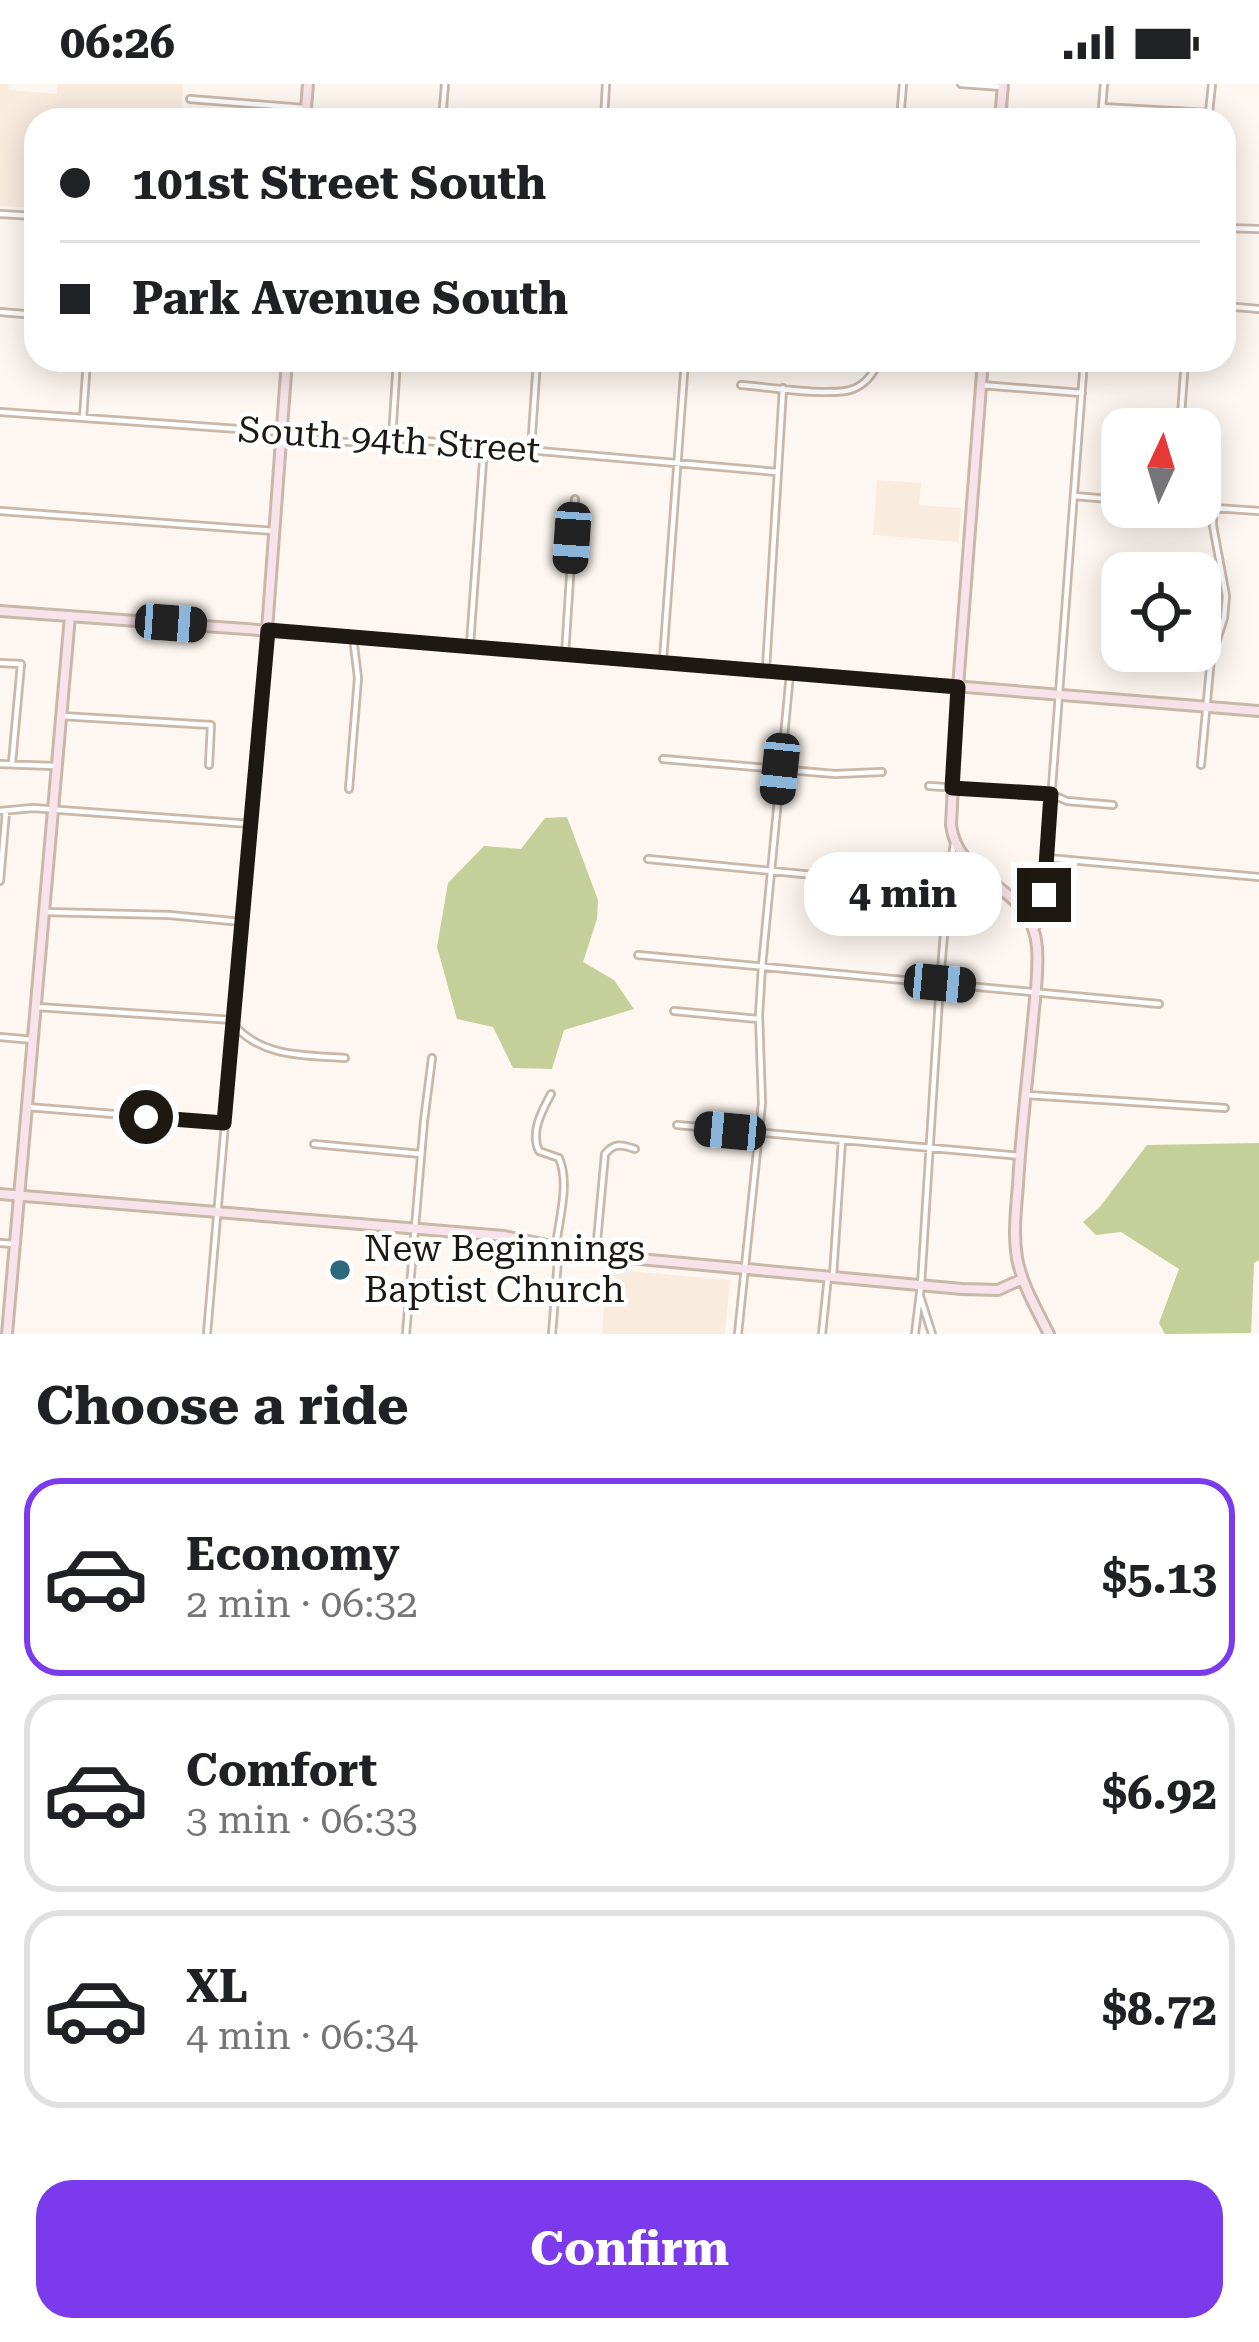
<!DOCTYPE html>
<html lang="en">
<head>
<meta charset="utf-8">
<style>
	:root { --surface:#fff; --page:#f6f6f6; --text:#202124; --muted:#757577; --line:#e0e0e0; --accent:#7c3aed }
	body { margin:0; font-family:"Roboto Serif",serif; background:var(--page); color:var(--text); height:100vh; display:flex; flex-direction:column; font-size:45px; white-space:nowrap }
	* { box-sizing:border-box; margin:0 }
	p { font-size:39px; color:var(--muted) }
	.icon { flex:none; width:66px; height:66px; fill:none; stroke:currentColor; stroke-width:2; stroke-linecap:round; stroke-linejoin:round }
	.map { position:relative; height:1250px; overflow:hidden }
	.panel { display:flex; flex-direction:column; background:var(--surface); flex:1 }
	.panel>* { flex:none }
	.guide { position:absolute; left:24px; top:24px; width:1212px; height:264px; border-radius:36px; box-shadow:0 6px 30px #0003; display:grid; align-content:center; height:264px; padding:0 36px; background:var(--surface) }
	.needle { width:78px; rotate:4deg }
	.fabs { position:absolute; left:1101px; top:324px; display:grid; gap:24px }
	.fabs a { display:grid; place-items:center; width:120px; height:120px; border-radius:24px; background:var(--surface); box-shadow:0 6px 30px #0003; font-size:60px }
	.end { position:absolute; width:54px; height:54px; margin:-27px; border:15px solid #1e1813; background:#fff; box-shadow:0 0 0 6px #fff }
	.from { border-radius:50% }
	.bubble { position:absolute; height:84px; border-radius:36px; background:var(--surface); box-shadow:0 6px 30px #0003; font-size:39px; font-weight:700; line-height:84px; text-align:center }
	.car { position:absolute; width:36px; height:72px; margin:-36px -18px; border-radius:15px; box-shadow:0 0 9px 3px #0007; background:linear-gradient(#222 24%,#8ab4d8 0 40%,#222 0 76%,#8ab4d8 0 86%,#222 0) }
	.guide b { display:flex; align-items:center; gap:42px; height:114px; font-size:45px }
	.guide b+b { border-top:3px solid var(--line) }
	.guide i { width:30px; height:30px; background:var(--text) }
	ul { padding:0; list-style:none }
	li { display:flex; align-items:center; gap:36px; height:198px; margin:0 24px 18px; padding:0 12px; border:6px solid var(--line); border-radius:36px }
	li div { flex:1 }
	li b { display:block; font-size:45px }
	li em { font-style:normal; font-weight:700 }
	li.on { border-color:var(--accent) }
	li>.icon { width:108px; height:108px; stroke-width:1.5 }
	h2 { padding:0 36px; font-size:54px; line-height:144px }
	.primary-button { display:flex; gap:24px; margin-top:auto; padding:24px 36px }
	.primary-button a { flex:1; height:138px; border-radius:36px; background:var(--accent); color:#fff; font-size:48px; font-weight:700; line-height:138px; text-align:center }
	.status { display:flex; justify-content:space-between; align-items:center; height:84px; padding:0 60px; background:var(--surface); direction:ltr }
	.status svg { height:33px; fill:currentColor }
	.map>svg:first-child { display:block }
	.built { fill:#faebdf }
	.green { fill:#c5cf99 }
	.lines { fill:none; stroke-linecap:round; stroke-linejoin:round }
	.street-casing { stroke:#c9b8aa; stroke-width:10 }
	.secondary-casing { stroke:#c9b8aa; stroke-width:14 }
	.street { stroke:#fff; stroke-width:4.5 }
	.secondary { stroke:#f9e3ea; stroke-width:8 }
	.route { stroke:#1e1813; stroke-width:15 }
	.poi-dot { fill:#2d6a80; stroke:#fff; stroke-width:4.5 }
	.labels { text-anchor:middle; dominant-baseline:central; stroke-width:9; stroke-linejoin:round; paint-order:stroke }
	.street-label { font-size:36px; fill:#1e1813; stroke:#fff }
	.poi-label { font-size:36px; fill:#1e1813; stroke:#fff; text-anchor:start }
</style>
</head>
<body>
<div class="status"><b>06:26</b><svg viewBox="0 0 49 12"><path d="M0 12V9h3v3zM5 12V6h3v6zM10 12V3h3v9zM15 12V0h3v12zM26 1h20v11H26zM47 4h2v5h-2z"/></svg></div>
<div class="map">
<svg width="1259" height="1250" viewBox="0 0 1259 1250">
	<rect width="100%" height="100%" fill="#fef7f1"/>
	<!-- built -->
	<path class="built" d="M 0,0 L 8,0 L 9,6 L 57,10 L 58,0 L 183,0 L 181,36 L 36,36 L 36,124 L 0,122 Z
		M 877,396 L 921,399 L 919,421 L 961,424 L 959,458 L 873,451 Z
		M 607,1185 L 730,1196 L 725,1250 L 602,1250 Z"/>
	<!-- green -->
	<path class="green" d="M 567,733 L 598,816 L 597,835 L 583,878 L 614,896 L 634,925 L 564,946 L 552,985 L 513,984 L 493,943 L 457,935 L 437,863 L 448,799 L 484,762 L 521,765 L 545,734 Z
		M 1259,1059 L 1259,1176 L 1254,1179 L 1251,1249 L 1165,1250 L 1159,1239 L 1179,1185 L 1121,1148 L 1096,1151 L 1083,1138 L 1099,1124 L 1147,1061 Z"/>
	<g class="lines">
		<!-- street casing -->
		<g class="street-casing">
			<path id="street" d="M 961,0 L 1003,3
				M 190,15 L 304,24
				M 1102,23 L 1209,29
				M 1209,29 L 1212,0
				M 442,36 L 445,0
				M 604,36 L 606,0
				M 757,36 L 759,32
				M 900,36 L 903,0
				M 1101,36 L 1104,0
				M 0,130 L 36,132
				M 1224,144 L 1259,145
				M 1224,222 L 1259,225
				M 0,228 L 36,231
				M 741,301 C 766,303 833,313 853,305 C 866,300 874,289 879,276
				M 981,301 L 1082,309
				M 0,328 L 282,348 C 314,357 358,362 392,354 L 777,388
				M 83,334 L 87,276
				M 1180,345 L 1185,276
				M 392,354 L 397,276
				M 531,366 L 537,276
				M 1074,412 L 1122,416
				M 1200,423 L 1259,427
				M 0,427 L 274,447
				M 470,561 L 484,363
				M 565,571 L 575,415
				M 663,576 L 685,276
				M 0,579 L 21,580 L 12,679
				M 766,585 L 783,304
				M 61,632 L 211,641 L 209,681
				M 663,675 L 835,690 L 882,688
				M 0,680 L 54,682
				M 1201,681 L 1211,574 L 1224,534 L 1226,512 L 1213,442 L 1213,424
				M 929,702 L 1051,710 L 1067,717 L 1113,721
				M 349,705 L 358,594 L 353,553
				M 0,727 L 33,724 L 251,740
				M 1047,774 L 1259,793
				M 648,775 L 947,804
				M 0,797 L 6,727
				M 45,828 L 169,831 L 242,838
				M 1034,846 L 1040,838 L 1043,823 L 1084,276
				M 638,871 L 1159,920
				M 37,923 L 234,936
				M 674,927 L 758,935
				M 234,941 C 263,974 306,971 345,974
				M 0,953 L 34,956
				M 551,1010 C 542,1027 530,1048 539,1067 L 559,1074 C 570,1100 559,1134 556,1162
				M 1027,1011 L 1225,1024
				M 27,1023 L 225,1039
				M 677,1041 L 1020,1072
				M 314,1060 L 421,1070
				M 0,1159 L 15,1160
				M 596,1168 L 605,1070 C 614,1059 621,1060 635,1065
				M 833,1192 L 842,1056
				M 920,1212 L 932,1250
				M 207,1250 L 267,546
				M 406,1250 L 424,1037 L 432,974
				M 552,1250 L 559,1163
				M 738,1250 L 762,1019 L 759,931 L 762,882 L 790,590
				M 822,1250 L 828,1192
				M 915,1250 L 921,1201 L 940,899 L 949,788 L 954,760"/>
		</g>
		<!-- secondary casing -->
		<g class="secondary-casing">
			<path id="secondary" d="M 305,36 L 308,0
				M 1000,36 L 1003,0
				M 983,276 L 958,603 L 951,741 C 958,799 1032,800 1037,863 C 1039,887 1035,913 1033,936 C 1028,991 1021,1046 1018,1101 C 1016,1125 1013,1150 1017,1174 C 1022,1201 1037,1226 1049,1250
				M 0,527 L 353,553 L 1259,627
				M 267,546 L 287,276
				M 0,1110 L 504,1152 L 596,1171 L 962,1205 L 998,1206 L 1022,1195
				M 7,1250 L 70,532"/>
		</g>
		<!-- street -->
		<use href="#street" class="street"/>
		<!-- secondary -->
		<use href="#secondary" class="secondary"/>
	</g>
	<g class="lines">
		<!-- route -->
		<path class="route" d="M 146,1033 L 224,1039 L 268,546 L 958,603 L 952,704 L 1051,710 L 1044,811"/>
	</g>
	<!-- markers -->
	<circle class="poi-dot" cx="340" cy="1186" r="12"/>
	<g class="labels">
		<!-- street labels -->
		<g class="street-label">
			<text transform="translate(389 356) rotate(4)">South 94th Street</text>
		</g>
		<!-- poi labels -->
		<g class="poi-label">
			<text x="364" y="1165">New Beginnings<tspan x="364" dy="41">Baptist Church</tspan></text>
		</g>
	</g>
</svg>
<div class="fabs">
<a><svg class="needle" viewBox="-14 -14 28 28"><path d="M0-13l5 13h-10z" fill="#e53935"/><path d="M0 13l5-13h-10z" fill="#757577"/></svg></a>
<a><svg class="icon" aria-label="locate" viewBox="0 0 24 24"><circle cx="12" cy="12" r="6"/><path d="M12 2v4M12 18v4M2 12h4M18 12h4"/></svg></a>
</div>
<i class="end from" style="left:146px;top:1033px"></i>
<i class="end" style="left:1044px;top:811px"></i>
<div class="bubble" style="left:804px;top:768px;width:198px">4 min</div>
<i class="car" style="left:572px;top:454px;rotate:184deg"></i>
<i class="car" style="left:171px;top:539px;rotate:94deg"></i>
<i class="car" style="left:780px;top:685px;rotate:186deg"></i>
<i class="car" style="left:940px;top:899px;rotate:95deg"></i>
<i class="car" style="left:730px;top:1047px;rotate:275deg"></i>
<div class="guide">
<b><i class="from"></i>101st Street South</b>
<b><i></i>Park Avenue South</b>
</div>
</div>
<section class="panel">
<h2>Choose a ride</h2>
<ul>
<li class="on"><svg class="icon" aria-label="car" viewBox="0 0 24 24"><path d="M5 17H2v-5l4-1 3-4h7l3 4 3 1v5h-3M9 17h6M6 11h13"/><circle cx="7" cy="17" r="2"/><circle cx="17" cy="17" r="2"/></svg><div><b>Economy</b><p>2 min · 06:32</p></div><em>$5.13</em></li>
<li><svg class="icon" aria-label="car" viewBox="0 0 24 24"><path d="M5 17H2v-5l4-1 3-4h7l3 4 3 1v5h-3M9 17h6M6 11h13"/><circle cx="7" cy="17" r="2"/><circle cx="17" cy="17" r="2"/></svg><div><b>Comfort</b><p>3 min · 06:33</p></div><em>$6.92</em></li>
<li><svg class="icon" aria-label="car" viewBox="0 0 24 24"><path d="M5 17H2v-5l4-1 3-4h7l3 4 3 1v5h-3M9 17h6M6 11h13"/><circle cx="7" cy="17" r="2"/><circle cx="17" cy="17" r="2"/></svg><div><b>XL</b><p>4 min · 06:34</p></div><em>$8.72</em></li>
</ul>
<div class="primary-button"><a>Confirm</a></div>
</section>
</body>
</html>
